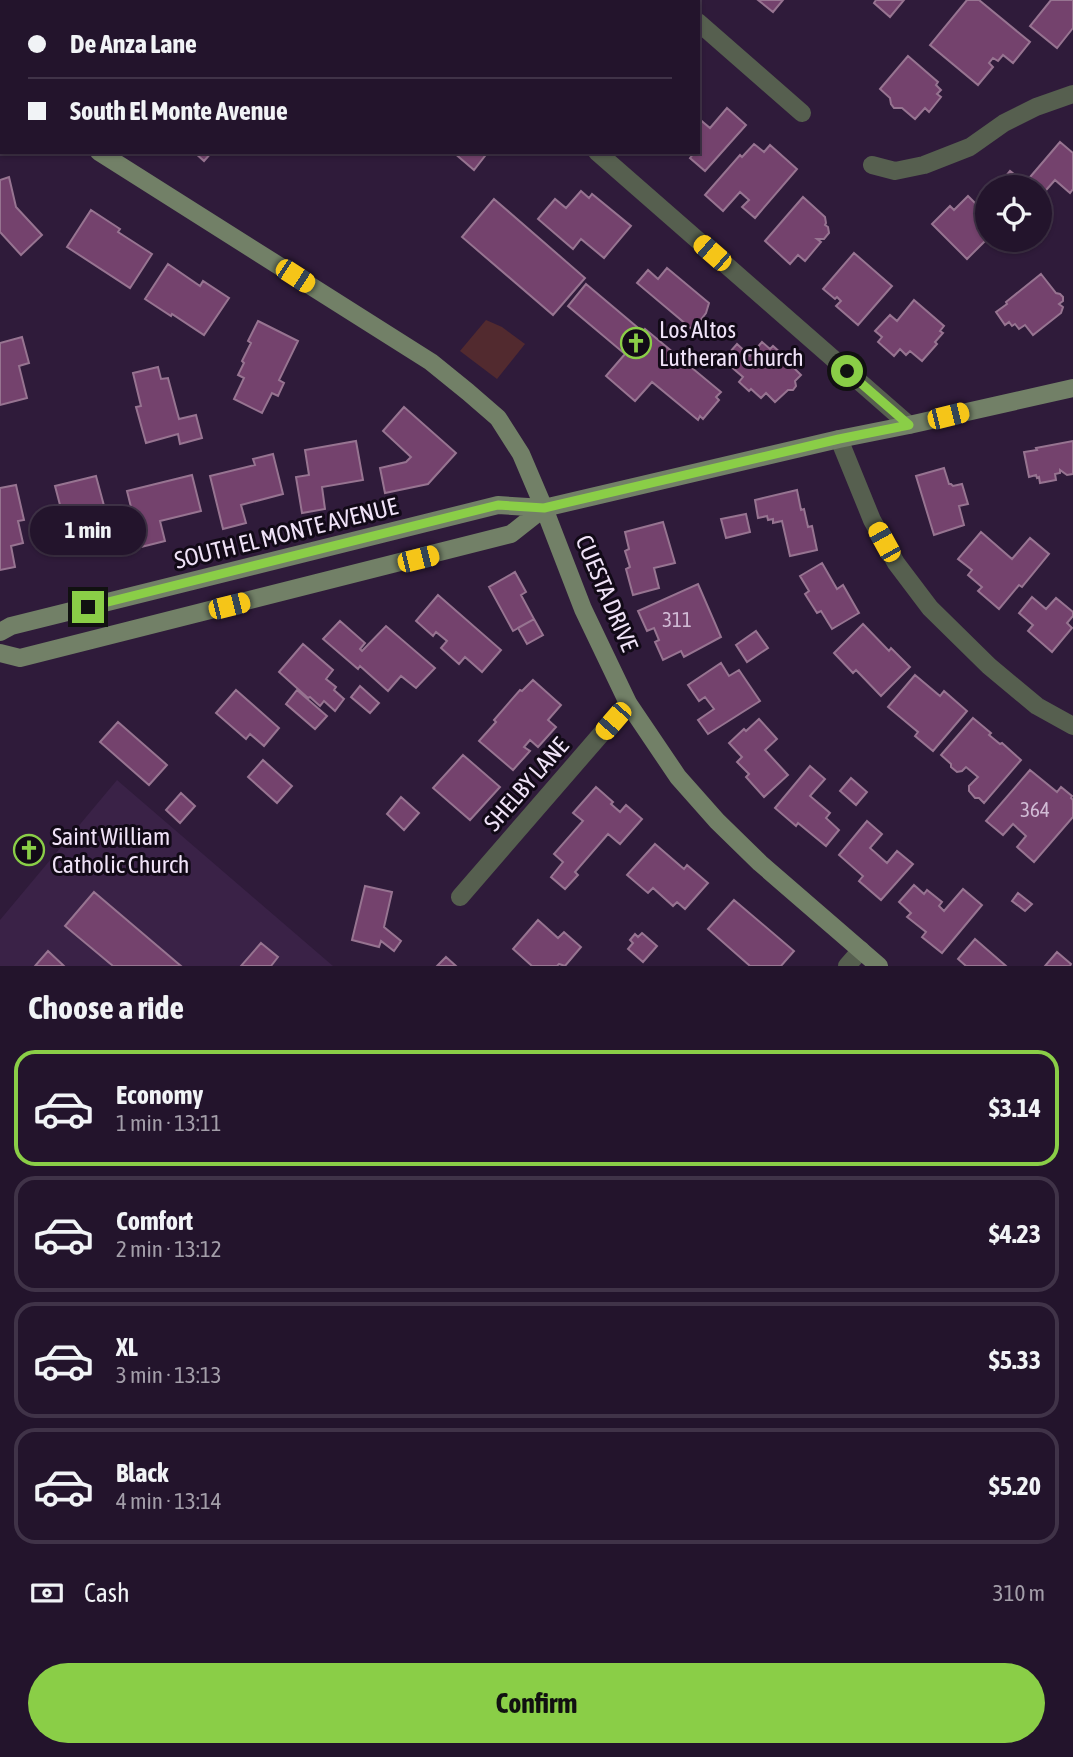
<!DOCTYPE html>
<html lang="en">
<head>
<meta charset="utf-8">
<style>
	:root { --surface:#23142c; --page:#2f2138; --text:#f1f3f6; --muted:#a39ea9; --line:#403348; --accent:#8ace47 }
	body { margin:0; font-family:"Asap Condensed",sans-serif; background:var(--page); color:var(--text); height:100vh; display:flex; flex-direction:column; font-size:26px; white-space:nowrap }
	* { box-sizing:border-box; margin:0 }
	p { font-size:23px; color:var(--muted) }
	.icon { flex:none; width:38px; height:38px; fill:none; stroke:currentColor; stroke-width:2; stroke-linecap:round; stroke-linejoin:round }
	.map { position:relative; height:966px; overflow:hidden }
	.details { display:flex; flex-direction:column; background:var(--surface); flex:1 }
	.details>* { flex:none }
	.top-card { position:absolute; left:0px; top:0px; width:700px; height:154px; box-shadow:0 2px 5px #0004,0 0 0 2px var(--line); display:grid; align-content:center; height:154px; padding:0 28px; background:var(--surface) }
	.controls { position:absolute; left:975px; top:175px; display:grid; gap:14px }
	.controls a { display:grid; place-items:center; width:77px; height:77px; border-radius:50%; background:var(--surface); box-shadow:0 2px 5px #0004,0 0 0 2px var(--line); font-size:35px }
	.end { position:absolute; width:32px; height:32px; margin:-16px; border:9px solid #8ace47; background:#111; box-shadow:0 0 0 4px #111 }
	.from { border-radius:50% }
	.bubble { position:absolute; height:49px; border-radius:24px; background:var(--surface); box-shadow:0 2px 5px #0004,0 0 0 2px var(--line); font-size:23px; font-weight:700; line-height:49px; text-align:center }
	.car { position:absolute; width:21px; height:42px; margin:-21px -10px; border-radius:9px; box-shadow:0 0 5px 2px #0007; background:linear-gradient(#f5c518 24%,#345 0 40%,#f5c518 0 76%,#345 0 86%,#f5c518 0) }
	.top-card b { display:flex; align-items:center; gap:24px; height:66px; font-size:26px }
	.top-card b+b { border-top:2px solid var(--line) }
	.top-card i { width:18px; height:18px; background:var(--text) }
	ul { padding:0; list-style:none }
	li { display:flex; align-items:center; gap:21px; height:116px; margin:0 14px 10px; padding:0 14px; border:4px solid var(--line); border-radius:21px }
	li div { flex:1 }
	li b { display:block; font-size:26px }
	li em { font-style:normal; font-weight:700 }
	li.current { border-color:var(--accent) }
	li>.icon { width:63px; height:63px; stroke-width:1.5 }
	h2 { padding:0 28px; font-size:32px; line-height:84px }
	.pay { display:flex; align-items:center; gap:18px; height:77px; padding:0 28px; font-size:26px }
	.pay p { margin-inline-start:auto }
	.button { display:flex; gap:14px; margin-top:auto; padding:14px 28px }
	.button a { flex:1; height:80px; border-radius:42px; background:var(--accent); color:#111; font-size:28px; font-weight:700; line-height:80px; text-align:center }
	.map>svg:first-child { display:block }
	.built { fill:#3a2247 }
	.green { fill:#522a2f }
	.building { fill:#74426d; stroke:#977491; stroke-width:2 }
	.lines { fill:none; stroke-linecap:round; stroke-linejoin:round }
	.street { stroke:#565f4f; stroke-width:18 }
	.secondary { stroke:#728067; stroke-width:18 }
	.route { stroke:#8ace47; stroke-width:9 }
	.labels { text-anchor:middle; dominant-baseline:central; stroke-width:6; stroke-linejoin:round; paint-order:stroke }
	.number-label { font-size:21px; fill:#d1bbd5 }
	.poi-label { font-size:24px; fill:#f0e3f8; stroke:#120a17; text-anchor:start }
	.street-label { font-size:24px; fill:#f0e3f8; stroke:#120a17 }
</style>
</head>
<body>
<div class="map">
<svg width="1073" height="966" viewBox="0 0 1073 966">
	<rect width="100%" height="100%" fill="#2f1b3a"/>
	<!-- built -->
	<path class="built" d="M 117,780 L 333,966 L 0,966 L 0,920 Z"/>
	<!-- green -->
	<path class="green" d="M 486,320 L 502,327 L 525,344 L 497,379 L 460,351 Z"/>
	<!-- building -->
	<path class="building" d="M 0,0 L 12,0 L 14,2 L 2,2 L 2,40 L 0,39 Z
		M 69,0 L 127,0 L 129,2 L 71,2 Z
		M 513,0 L 584,0 L 583,2 L 511,2 Z
		M 758,0 L 783,0 L 773,12 Z
		M 876,0 L 904,0 L 890,17 L 874,3 Z
		M 967,0 L 979,0 L 1030,42 L 1013,63 L 1003,55 L 998,61 L 993,58 L 989,63 L 993,67 L 978,85 L 930,45 Z
		M 1051,0 L 1073,0 L 1073,28 L 1057,48 L 1030,26 Z
		M 908,56 L 938,82 L 936,85 L 941,90 L 937,94 L 941,97 L 929,112 L 925,108 L 915,119 L 902,108 L 894,108 L 891,104 L 890,98 L 880,89 Z
		M 727,108 L 746,125 L 705,171 L 690,158 L 694,153 L 693,152 L 698,152 L 698,118 L 710,128 Z
		M 1060,142 L 1073,153 L 1073,189 L 1070,193 L 1055,180 L 1040,197 L 1046,202 L 1040,210 L 1040,187 L 997,187 L 1010,171 L 1025,183 Z
		M 754,144 L 764,152 L 770,145 L 797,169 L 755,218 L 742,207 L 749,200 L 740,192 L 723,211 L 705,195 L 740,155 L 742,157 Z
		M 194,152 L 212,152 L 204,161 Z
		M 453,152 L 488,152 L 474,170 Z
		M 9,177 L 16,207 L 42,235 L 21,255 L 0,232 L 0,180 Z
		M 581,191 L 589,198 L 592,194 L 631,226 L 604,258 L 581,239 L 573,249 L 538,219 L 555,199 L 566,208 Z
		M 968,196 L 981,209 L 987,208 L 987,239 L 967,259 L 932,224 L 950,206 L 954,210 Z
		M 803,197 L 825,217 L 826,223 L 825,225 L 828,227 L 829,233 L 824,239 L 817,239 L 821,242 L 805,261 L 798,255 L 790,264 L 765,241 Z
		M 494,199 L 585,278 L 553,315 L 462,237 Z
		M 91,210 L 120,229 L 118,232 L 152,254 L 130,288 L 67,247 Z
		M 854,253 L 892,286 L 858,325 L 836,306 L 841,301 L 837,297 L 835,299 L 823,289 Z
		M 168,264 L 200,286 L 203,281 L 229,298 L 204,335 L 172,314 L 171,316 L 145,299 Z
		M 667,268 L 709,303 L 706,313 L 693,330 L 637,283 L 648,270 L 658,279 Z
		M 1041,274 L 1056,293 L 1060,294 L 1063,297 L 1063,301 L 1059,304 L 1063,307 L 1061,313 L 1033,335 L 1025,325 L 1019,329 L 1015,324 L 1012,326 L 1009,322 L 1005,325 L 996,312 L 1007,304 L 1006,302 Z
		M 586,284 L 643,332 L 645,329 L 721,392 L 716,397 L 719,400 L 703,419 L 700,416 L 698,420 L 652,382 L 635,401 L 606,376 L 625,354 L 568,306 Z
		M 914,300 L 944,326 L 940,331 L 943,333 L 935,342 L 937,344 L 922,361 L 910,351 L 906,355 L 900,349 L 894,356 L 878,342 L 882,337 L 875,331 L 890,315 L 897,321 Z
		M 258,321 L 298,341 L 279,380 L 284,383 L 278,396 L 272,393 L 262,413 L 234,399 L 244,378 L 238,375 L 244,363 L 242,361 L 251,343 L 248,341 Z
		M 22,337 L 29,363 L 19,366 L 27,398 L 0,405 L 0,343 Z
		M 762,342 L 770,349 L 773,346 L 783,355 L 780,358 L 788,365 L 790,364 L 801,375 L 795,381 L 796,386 L 793,390 L 788,390 L 775,402 L 766,393 L 761,398 L 751,389 L 749,391 L 739,382 L 743,377 L 723,360 L 737,344 L 750,356 Z
		M 158,367 L 161,379 L 168,378 L 179,419 L 196,415 L 202,438 L 180,444 L 178,434 L 146,443 L 136,407 L 141,406 L 133,373 Z
		M 404,407 L 456,453 L 428,484 L 385,493 L 380,468 L 406,462 L 411,457 L 383,431 Z
		M 356,441 L 363,480 L 322,487 L 325,509 L 302,513 L 296,477 L 309,475 L 305,450 Z
		M 1073,441 L 1073,474 L 1067,475 L 1060,470 L 1060,473 L 1055,474 L 1056,480 L 1040,483 L 1039,477 L 1037,478 L 1036,475 L 1029,477 L 1024,452 L 1037,450 L 1036,448 Z
		M 273,454 L 283,494 L 241,505 L 246,523 L 223,529 L 210,476 L 255,465 L 253,459 Z
		M 944,468 L 949,484 L 951,484 L 953,486 L 962,484 L 968,504 L 959,506 L 964,525 L 934,535 L 916,476 Z
		M 192,475 L 201,511 L 160,521 L 165,541 L 141,547 L 127,491 Z
		M 96,476 L 110,528 L 69,539 L 55,486 Z
		M 16,485 L 24,520 L 18,521 L 23,543 L 11,546 L 15,567 L 0,570 L 0,488 Z
		M 797,490 L 801,510 L 804,509 L 808,527 L 812,526 L 817,550 L 790,556 L 782,521 L 773,523 L 773,519 L 768,520 L 767,516 L 758,518 L 755,500 Z
		M 746,514 L 750,532 L 726,538 L 721,519 Z
		M 663,522 L 675,563 L 654,568 L 659,588 L 633,595 L 626,569 L 630,567 L 625,551 L 629,549 L 625,532 Z
		M 981,532 L 1012,559 L 1030,538 L 1049,554 L 1022,587 L 1019,585 L 999,609 L 978,591 L 982,587 L 968,575 L 972,570 L 958,559 Z
		M 822,563 L 837,589 L 843,585 L 859,613 L 832,629 L 821,611 L 817,613 L 805,594 L 809,591 L 800,576 Z
		M 515,572 L 526,592 L 521,595 L 534,619 L 513,631 L 489,587 Z
		M 698,584 L 721,637 L 684,657 L 681,651 L 663,660 L 655,642 L 659,640 L 654,628 L 647,631 L 638,611 Z
		M 438,595 L 501,650 L 482,672 L 465,657 L 459,664 L 441,648 L 447,641 L 436,632 L 433,636 L 416,621 Z
		M 1032,597 L 1046,609 L 1056,598 L 1073,612 L 1073,616 L 1067,623 L 1072,628 L 1052,652 L 1028,631 L 1033,625 L 1019,613 Z
		M 534,619 L 543,635 L 527,644 L 518,628 Z
		M 340,621 L 365,643 L 360,649 L 362,651 L 386,626 L 435,668 L 416,688 L 401,676 L 388,691 L 360,666 L 358,669 L 323,639 Z
		M 863,624 L 889,651 L 891,648 L 910,667 L 881,696 L 856,670 L 853,673 L 834,653 Z
		M 756,631 L 768,648 L 747,662 L 736,645 Z
		M 303,644 L 333,670 L 326,679 L 336,687 L 334,690 L 344,699 L 335,711 L 324,701 L 320,706 L 310,697 L 308,698 L 279,672 Z
		M 721,663 L 729,676 L 739,670 L 760,701 L 708,734 L 698,720 L 714,709 L 705,697 L 699,701 L 688,685 Z
		M 915,675 L 940,696 L 944,691 L 967,711 L 933,751 L 915,736 L 918,732 L 888,707 Z
		M 533,680 L 561,705 L 548,720 L 556,727 L 538,747 L 530,740 L 524,747 L 530,751 L 513,770 L 479,741 L 496,722 L 494,720 L 520,690 L 522,691 Z
		M 360,686 L 379,703 L 370,713 L 351,697 Z
		M 236,690 L 279,728 L 264,746 L 250,734 L 246,739 L 216,713 Z
		M 297,690 L 327,716 L 315,729 L 286,704 Z
		M 973,718 L 991,733 L 989,735 L 1000,744 L 1002,743 L 1021,760 L 984,803 L 979,798 L 975,798 L 969,791 L 969,786 L 978,777 L 966,767 L 962,771 L 957,772 L 951,767 L 951,764 L 941,755 Z
		M 759,719 L 777,739 L 765,750 L 788,775 L 764,797 L 746,777 L 749,774 L 737,762 L 742,757 L 729,743 L 744,729 L 746,731 Z
		M 118,722 L 167,765 L 149,785 L 100,742 Z
		M 463,755 L 500,787 L 470,820 L 433,788 Z
		M 263,760 L 292,786 L 277,803 L 248,777 Z
		M 810,766 L 825,779 L 810,796 L 830,813 L 826,818 L 839,830 L 826,846 L 798,823 L 796,826 L 775,808 Z
		M 1030,770 L 1057,792 L 1061,787 L 1072,796 L 1071,798 L 1073,800 L 1073,817 L 1034,862 L 1017,847 L 1026,836 L 1013,824 L 1003,835 L 986,821 Z
		M 851,778 L 867,792 L 856,805 L 840,791 Z
		M 596,787 L 613,802 L 611,804 L 620,812 L 626,805 L 642,819 L 620,844 L 608,834 L 575,872 L 578,875 L 565,889 L 551,877 L 563,862 L 554,854 L 583,821 L 573,813 Z
		M 181,793 L 195,806 L 180,823 L 166,810 Z
		M 401,797 L 419,813 L 404,830 L 387,814 Z
		M 867,821 L 882,834 L 870,848 L 887,863 L 897,851 L 913,864 L 881,900 L 859,881 L 863,876 L 839,855 Z
		M 655,844 L 684,869 L 687,865 L 708,883 L 685,909 L 677,902 L 673,906 L 653,888 L 648,893 L 627,875 Z
		M 914,885 L 924,894 L 927,890 L 942,902 L 939,906 L 944,911 L 963,889 L 982,905 L 942,953 L 922,937 L 926,932 L 907,917 L 911,913 L 899,902 Z
		M 365,886 L 392,892 L 384,927 L 401,941 L 394,951 L 381,941 L 379,947 L 352,940 Z
		M 94,892 L 181,966 L 113,966 L 65,926 Z
		M 1018,893 L 1032,904 L 1025,911 L 1012,901 Z
		M 734,900 L 794,951 L 781,966 L 750,966 L 708,929 Z
		M 538,920 L 558,938 L 564,932 L 581,947 L 565,966 L 559,964 L 557,966 L 532,966 L 513,949 Z
		M 642,933 L 657,946 L 643,962 L 628,949 L 633,943 L 630,940 L 635,934 L 638,937 Z
		M 975,939 L 1006,966 L 966,966 L 958,959 Z
		M 261,943 L 278,957 L 271,966 L 241,966 Z
		M 48,951 L 64,966 L 35,966 Z
		M 1057,952 L 1071,964 L 1070,966 L 1045,966 Z
		M 446,957 L 456,966 L 437,966 Z"/>
	<g class="lines">
		<!-- street -->
		<path class="street" d="M 673,0 L 675,2
			M 698,22 L 802,113
			M 597,152 L 909,425
			M 872,165 L 895,171 L 924,165 L 970,147 L 1004,123 L 1036,107 L 1073,94
			M 839,439 L 872,520 L 896,563 L 930,608 L 989,666 L 1037,706 L 1073,726
			M 460,897 L 628,703
			M 847,966 L 861,950"/>
		<!-- secondary -->
		<path class="secondary" d="M 0,89 L 2,90
			M 99,152 L 431,362 L 468,392 L 498,418 L 521,454 L 544,508 L 583,609 L 628,703 L 678,777 L 717,821 L 760,863 L 879,966
			M 0,632 L 11,626 L 498,505 L 544,508 L 839,439 L 909,425 L 1073,388
			M 0,653 L 20,658 L 511,534 L 544,508"/>
	</g>
	<g class="lines">
		<!-- route -->
		<path class="route" d="M 88,607 L 498,505 L 544,508 L 839,439 L 909,425 L 847,371"/>
	</g>
	<!-- icons -->
	<defs>
		<g id="church-ring" transform="scale(1.575)"><circle r="9.5" fill="#120a17" stroke="#8ace47" stroke-width="1.5"/><path d="M-1.2-6h2.4v3.5h3.3v2.4h-3.3V6h-2.4V-.1h-3.3v-2.4h3.3Z" fill="#8ace47"/></g>
	</defs>
	<g fill-rule="evenodd">
		<use href="#church-ring" x="636" y="343"/>
		<use href="#church-ring" x="29" y="850"/>
	</g>
	<g class="labels">
		<!-- number labels -->
		<g class="number-label">
			<text x="677" y="619">311</text>
			<text x="1035" y="809">364</text>
		</g>
		<!-- poi labels -->
		<g class="poi-label">
			<text x="659" y="329">Los Altos<tspan x="659" dy="28">Lutheran Church</tspan></text>
			<text x="52" y="836">Saint William<tspan x="52" dy="28">Catholic Church</tspan></text>
		</g>
		<!-- street labels -->
		<g class="street-label">
			<text transform="translate(286 533) rotate(-14)">SOUTH EL MONTE AVENUE</text>
			<text transform="translate(607 593) rotate(67)">CUESTA DRIVE</text>
			<text transform="translate(526 784) rotate(-49)">SHELBY LANE</text>
		</g>
	</g>
</svg>
<div class="controls">
<a><svg class="icon" aria-label="locate" viewBox="0 0 24 24"><circle cx="12" cy="12" r="6"/><path d="M12 2v4M12 18v4M2 12h4M18 12h4"/></svg></a>
</div>
<i class="end from" style="left:847px;top:371px"></i>
<i class="end" style="left:88px;top:607px"></i>
<div class="bubble" style="left:30px;top:506px;width:116px">1 min</div>
<i class="car" style="left:712px;top:253px;rotate:311deg"></i>
<i class="car" style="left:295px;top:276px;rotate:123deg"></i>
<i class="car" style="left:948px;top:416px;rotate:76deg"></i>
<i class="car" style="left:884px;top:542px;rotate:331deg"></i>
<i class="car" style="left:418px;top:559px;rotate:76deg"></i>
<i class="car" style="left:229px;top:606px;rotate:76deg"></i>
<i class="car" style="left:613px;top:721px;rotate:221deg"></i>
<div class="top-card">
<b><i class="from"></i>De Anza Lane</b>
<b><i></i>South El Monte Avenue</b>
</div>
</div>
<section class="details">
<h2>Choose a ride</h2>
<ul>
<li class="current"><svg class="icon" aria-label="car" viewBox="0 0 24 24"><path d="M5 17H2v-5l4-1 3-4h7l3 4 3 1v5h-3M9 17h6M6 11h13"/><circle cx="7" cy="17" r="2"/><circle cx="17" cy="17" r="2"/></svg><div><b>Economy</b><p>1 min · 13:11</p></div><em>$3.14</em></li>
<li><svg class="icon" aria-label="car" viewBox="0 0 24 24"><path d="M5 17H2v-5l4-1 3-4h7l3 4 3 1v5h-3M9 17h6M6 11h13"/><circle cx="7" cy="17" r="2"/><circle cx="17" cy="17" r="2"/></svg><div><b>Comfort</b><p>2 min · 13:12</p></div><em>$4.23</em></li>
<li><svg class="icon" aria-label="car" viewBox="0 0 24 24"><path d="M5 17H2v-5l4-1 3-4h7l3 4 3 1v5h-3M9 17h6M6 11h13"/><circle cx="7" cy="17" r="2"/><circle cx="17" cy="17" r="2"/></svg><div><b>XL</b><p>3 min · 13:13</p></div><em>$5.33</em></li>
<li><svg class="icon" aria-label="car" viewBox="0 0 24 24"><path d="M5 17H2v-5l4-1 3-4h7l3 4 3 1v5h-3M9 17h6M6 11h13"/><circle cx="7" cy="17" r="2"/><circle cx="17" cy="17" r="2"/></svg><div><b>Black</b><p>4 min · 13:14</p></div><em>$5.20</em></li>
</ul>
<div class="pay"><svg class="icon" aria-label="cash" viewBox="0 0 24 24"><path d="M3 7h18v10H3z"/><circle cx="12" cy="12" r="2"/></svg>Cash<p>310 m</p></div>
<div class="button"><a>Confirm</a></div>
</section>
</body>
</html>
